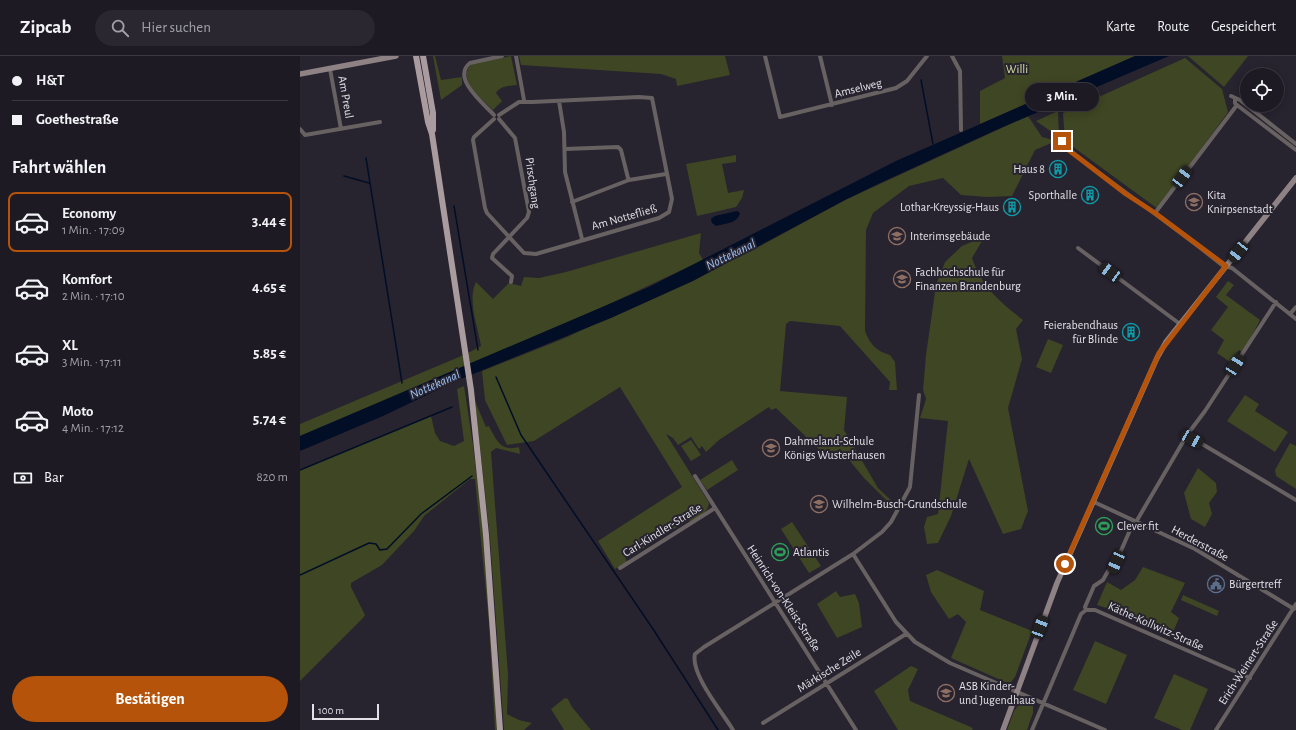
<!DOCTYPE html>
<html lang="de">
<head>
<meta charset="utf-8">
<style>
	:root { --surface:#1d1a23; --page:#2a2730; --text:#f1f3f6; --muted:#a0a1a6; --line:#3b3841; --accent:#b45309 }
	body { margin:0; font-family:"Alegreya Sans",sans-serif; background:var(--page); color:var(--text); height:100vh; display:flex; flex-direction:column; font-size:15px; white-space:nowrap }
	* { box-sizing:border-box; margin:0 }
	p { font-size:13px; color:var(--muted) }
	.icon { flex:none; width:22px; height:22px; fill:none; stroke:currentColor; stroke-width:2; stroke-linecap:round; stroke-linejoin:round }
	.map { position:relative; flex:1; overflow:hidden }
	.details { display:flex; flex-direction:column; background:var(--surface); width:300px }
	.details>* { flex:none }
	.hud { display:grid; align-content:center; height:88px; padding:0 12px; background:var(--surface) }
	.fabs { position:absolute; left:940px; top:12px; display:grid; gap:8px }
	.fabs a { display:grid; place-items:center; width:44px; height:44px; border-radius:50%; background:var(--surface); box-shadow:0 2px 10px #0003,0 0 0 1px var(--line); font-size:20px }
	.scale { position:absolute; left:12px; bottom:10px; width:67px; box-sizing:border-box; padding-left:4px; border:2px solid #e2e0e7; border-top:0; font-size:11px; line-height:14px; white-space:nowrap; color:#e2e0e7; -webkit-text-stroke:3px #27232f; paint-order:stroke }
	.end { position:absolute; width:18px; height:18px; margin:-9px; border:5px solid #b45309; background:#fff; box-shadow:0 0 0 2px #fff }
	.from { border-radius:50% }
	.bubble { position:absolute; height:28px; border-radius:14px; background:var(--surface); box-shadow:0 2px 10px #0003,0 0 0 1px var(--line); font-size:13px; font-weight:600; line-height:28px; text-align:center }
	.car { position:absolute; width:12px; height:24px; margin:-12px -6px; border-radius:5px; box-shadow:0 0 3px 1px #0007; background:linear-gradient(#222 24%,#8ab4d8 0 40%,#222 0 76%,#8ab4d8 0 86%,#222 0) }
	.hud b { display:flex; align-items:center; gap:14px; height:38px; font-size:15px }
	.hud b+b { border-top:1px solid var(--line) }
	.hud i { width:10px; height:10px; background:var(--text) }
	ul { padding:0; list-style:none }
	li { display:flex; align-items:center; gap:12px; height:60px; margin:0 8px 6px; padding:0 4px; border:2px solid transparent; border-radius:8px }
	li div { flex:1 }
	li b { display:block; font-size:15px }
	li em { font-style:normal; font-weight:600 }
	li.active { border-color:var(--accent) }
	li>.icon { width:36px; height:36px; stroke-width:1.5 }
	h2 { padding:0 12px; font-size:18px; line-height:48px }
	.pay { display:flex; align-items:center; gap:10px; height:44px; padding:0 12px; font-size:15px }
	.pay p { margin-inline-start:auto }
	.button { display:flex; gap:8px; margin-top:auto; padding:8px 12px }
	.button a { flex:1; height:46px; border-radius:24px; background:var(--accent); color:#fff; font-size:16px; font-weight:600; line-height:46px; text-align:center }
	header { display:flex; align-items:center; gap:24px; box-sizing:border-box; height:56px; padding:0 20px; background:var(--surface); border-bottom:1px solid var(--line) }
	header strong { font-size:19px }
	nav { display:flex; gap:22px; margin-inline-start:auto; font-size:14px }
	.search { width:280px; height:36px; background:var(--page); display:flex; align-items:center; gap:10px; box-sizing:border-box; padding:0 14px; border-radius:22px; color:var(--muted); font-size:15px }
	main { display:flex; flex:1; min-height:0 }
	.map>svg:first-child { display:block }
	.green { fill:#3f4623 }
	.water { fill:#010e26 }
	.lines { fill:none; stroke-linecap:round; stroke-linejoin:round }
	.stream { stroke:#010e26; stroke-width:1.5 }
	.street { stroke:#686162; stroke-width:4 }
	.secondary { stroke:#8e8284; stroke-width:5.5 }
	.primary { stroke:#aa9b9e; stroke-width:6 }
	.route { stroke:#b45309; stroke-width:5 }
	.labels { text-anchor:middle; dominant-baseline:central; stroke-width:4; stroke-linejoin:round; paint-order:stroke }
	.park-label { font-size:12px; fill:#d6e4a4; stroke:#27232f }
	.street-label { font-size:12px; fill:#e2e0e7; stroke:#27232f }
	.poi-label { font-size:12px; fill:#e2e0e7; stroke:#27232f; text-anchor:start }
	.water-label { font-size:13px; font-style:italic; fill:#9ec3f7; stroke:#27232f }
</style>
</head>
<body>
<header>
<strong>Zipcab</strong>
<div class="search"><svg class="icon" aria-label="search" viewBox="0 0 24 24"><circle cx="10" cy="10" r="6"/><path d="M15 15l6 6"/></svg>Hier suchen</div>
<nav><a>Karte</a><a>Route</a><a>Gespeichert</a></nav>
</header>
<main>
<section class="details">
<div class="hud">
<b><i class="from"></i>H&amp;T</b>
<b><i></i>Goethestraße</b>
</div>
<h2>Fahrt wählen</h2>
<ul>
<li class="active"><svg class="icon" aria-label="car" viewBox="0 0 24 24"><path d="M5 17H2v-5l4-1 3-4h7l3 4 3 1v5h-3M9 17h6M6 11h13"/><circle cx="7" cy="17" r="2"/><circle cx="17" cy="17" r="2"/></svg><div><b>Economy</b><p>1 Min. · 17:09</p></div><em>3.44 €</em></li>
<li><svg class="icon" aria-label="car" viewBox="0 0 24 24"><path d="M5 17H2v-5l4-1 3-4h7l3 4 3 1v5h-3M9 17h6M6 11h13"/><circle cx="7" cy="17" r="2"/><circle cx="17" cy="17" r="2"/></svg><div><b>Komfort</b><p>2 Min. · 17:10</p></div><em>4.65 €</em></li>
<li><svg class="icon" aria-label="car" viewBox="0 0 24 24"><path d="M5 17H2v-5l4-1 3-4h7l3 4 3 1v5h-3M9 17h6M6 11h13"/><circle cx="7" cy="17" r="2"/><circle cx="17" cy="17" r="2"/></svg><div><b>XL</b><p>3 Min. · 17:11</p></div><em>5.85 €</em></li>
<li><svg class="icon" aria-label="car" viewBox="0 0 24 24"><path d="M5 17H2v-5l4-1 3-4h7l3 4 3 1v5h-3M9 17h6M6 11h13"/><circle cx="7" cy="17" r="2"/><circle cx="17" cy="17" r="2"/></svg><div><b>Moto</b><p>4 Min. · 17:12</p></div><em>5.74 €</em></li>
</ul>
<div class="pay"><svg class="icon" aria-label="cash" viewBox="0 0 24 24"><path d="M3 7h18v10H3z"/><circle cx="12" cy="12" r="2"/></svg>Bar<p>820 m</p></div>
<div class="button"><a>Bestätigen</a></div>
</section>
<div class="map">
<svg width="996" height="674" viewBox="0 0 996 674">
	<rect width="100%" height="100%" fill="#27232f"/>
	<!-- green -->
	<path class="green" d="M 133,0 L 135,0 L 141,24 L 162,21 L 162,29 L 141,44 Z
		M 211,0 L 217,29 C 209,30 200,30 196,37 L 202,45 L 193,54 C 183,44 155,22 172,8 Z
		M 219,0 L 425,0 L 430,19 L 377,30 L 376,23 L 361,18 L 221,9 Z
		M 702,0 L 835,0 L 680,68 L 680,35 L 705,22 Z
		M 888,0 L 948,0 L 924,31 Z
		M 885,2 L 922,33 L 928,56 L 858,153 L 765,85 L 763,57 Z
		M 758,55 L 759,81 L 736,65 Z
		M 728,60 L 742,81 L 756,85 L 735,94 L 712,140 L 687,141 L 661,139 L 643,122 L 609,130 L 573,157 L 566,174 L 565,275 C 570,288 576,295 590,299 L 595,306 L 597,334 L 589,334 L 590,326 L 540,270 L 490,265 L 486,268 L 480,335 L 547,341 L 544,374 L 578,432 L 597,450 L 595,453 L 564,422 L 540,393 L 525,401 L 524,398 L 476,352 L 471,354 L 469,351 L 419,384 L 406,396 L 402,390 L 399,393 L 391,381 L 378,389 L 373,382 L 366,378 L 409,447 C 408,457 399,460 391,465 L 388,464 L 339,495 L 333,491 L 326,492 L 324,498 L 327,506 L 315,513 L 298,485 L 382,431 L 320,331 L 234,385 L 207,389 L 185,344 L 182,315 L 265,282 L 449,196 L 545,144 Z
		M 436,99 L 436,106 L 422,108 L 428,137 L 444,134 L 442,142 L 436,151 L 397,160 L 386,108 Z
		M 401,177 L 399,197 L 403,204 L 288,258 L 0,380 L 0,368 L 166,298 L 181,290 C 178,271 167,244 176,226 L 193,243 L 209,227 L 221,230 L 224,221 L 239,222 L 266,216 Z
		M 685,180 L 672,202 C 682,231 699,245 723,264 L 716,273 L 722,303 L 708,352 L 728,455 L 721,473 L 703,478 L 669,403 L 651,460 L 638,487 L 627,488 L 624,471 L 627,461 L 638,458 L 648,365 L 620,362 L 626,343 L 623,334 L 626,299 L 636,229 L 645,206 L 662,190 Z
		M 928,225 L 934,229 L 926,239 L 960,264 L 943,297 L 939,294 L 930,306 L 917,297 L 924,284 L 911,274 L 928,251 L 916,241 Z
		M 748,283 L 763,289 L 751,317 L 736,311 Z
		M 164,330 L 173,389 L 182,464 L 198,674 L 195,674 L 189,567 L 175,423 L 170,423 L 124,460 L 114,475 L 82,509 L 51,527 L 51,531 L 65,559 L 63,562 L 0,625 L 0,414 L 131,360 L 135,377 L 140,385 L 154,390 L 164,385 L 157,333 Z
		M 945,339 L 959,348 L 955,355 L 988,376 L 975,396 L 927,365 Z
		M 175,345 L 186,371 L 189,370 C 196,384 201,396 219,391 L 220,398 L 196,392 L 191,396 L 208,618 L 207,658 L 219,664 L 232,667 L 224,674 L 204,674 L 190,483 Z
		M 391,384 L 401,399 L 391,405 L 381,390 Z
		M 990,387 L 996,390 L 996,433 L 976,420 L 975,414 Z
		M 432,404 L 438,414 L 407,434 L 400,424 Z
		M 898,412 L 916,427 L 917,436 L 909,447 L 912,458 L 905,471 L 891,463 L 884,437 Z
		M 492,466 L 521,510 L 509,517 L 481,473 Z
		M 843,511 L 885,527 L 871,556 L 879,562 L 874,574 L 866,577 L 816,555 L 797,549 L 807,526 L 821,534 L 835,524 Z
		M 637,514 L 684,535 L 680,554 L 732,575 L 715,621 L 711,626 L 705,626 L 651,602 L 666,566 L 658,558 L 649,563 L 631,536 L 626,519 Z
		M 536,535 L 540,541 L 555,538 L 559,547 L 562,571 L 537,582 L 517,548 Z
		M 883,539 L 919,555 L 917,560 L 881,544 Z
		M 795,585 L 827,599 L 806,648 L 773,634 Z
		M 611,610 L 618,613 L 608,634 L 610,645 L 673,672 L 672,674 L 598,674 L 574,635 Z
		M 874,618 L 908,633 L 890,674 L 882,674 L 854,662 Z
		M 265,642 L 268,643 L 272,651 L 291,674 L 264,674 L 251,653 Z
		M 721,646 L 733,650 L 733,657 L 727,674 L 707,674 L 714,655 Z"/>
	<!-- water -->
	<path class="water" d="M 835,0 L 869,0 L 696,74 L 580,127 L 545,144 L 393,225 L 311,262 L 156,325 L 83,360 L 0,395 L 0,380 L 349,231 L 596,105 Z
		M 437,155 L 440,157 C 437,168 426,167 416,170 L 412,167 L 411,163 L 415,160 Z"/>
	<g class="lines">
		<!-- stream -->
		<path class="stream" d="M 621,24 L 633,88
			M 66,102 L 102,327
			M 44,120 L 69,127
			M 154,150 L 178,294
			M 196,321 L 221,379 L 353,573 L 418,674
			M 0,414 L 152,351
			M 0,519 L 69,487 L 76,488 L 80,494 L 87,493 L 121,458 L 172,420"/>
		<!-- street -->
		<path class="street" d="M 216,0 L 224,44
			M 465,0 L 480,61 L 596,32 L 607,25 L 627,0
			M 520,0 L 532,49
			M 652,0 L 660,15 L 661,74
			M 30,13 L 41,73
			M 931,40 L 940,44 L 996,88
			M 935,43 L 935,47 L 937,49 L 996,94
			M 259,45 L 264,76 L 265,116 L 282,183
			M 194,59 C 184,48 151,22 170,7 L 202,0
			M 194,63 L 174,81 L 173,84 L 185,152 L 187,157 L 224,197 L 236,198 L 359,162 L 369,156 L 372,143 L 352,42 L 339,41 L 232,46 L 219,46 L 199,59
			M 199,63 L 215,82 L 229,156 L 227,162 L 193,198 L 192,202 L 212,220 L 211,226
			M 0,73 L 5,79 L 80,66
			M 761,85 L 766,92 C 818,132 871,168 922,209 L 932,212 L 996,263
			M 265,93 L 318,91 L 321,94 L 328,122 L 329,124 L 272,146
			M 329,124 L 366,118
			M 855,157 L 937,49
			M 778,192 L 880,268
			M 990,258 L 996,251
			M 887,379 L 996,444
			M 395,420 L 556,674
			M 794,446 L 895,493 L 994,553
			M 836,466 L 887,379 L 905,355 L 976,246
			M 553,498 L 596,566 L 615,586 L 650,607 L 805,674
			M 320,512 L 415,452
			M 786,554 L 785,551 L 794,530 L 803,524 L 808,515 L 813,513 L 834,465
			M 463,667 L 606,578
			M 433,674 C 423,657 390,618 395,598 L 404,591 L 553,498 L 582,476 L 591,466 L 610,431 L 619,339
			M 732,674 L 781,558 L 786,554 L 795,554 L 950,622
			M 916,674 L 996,548"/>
		<!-- secondary -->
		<path class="secondary" d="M 0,18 L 96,0
			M 703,674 L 757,527 L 857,302 L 866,286 L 996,122"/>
		<!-- primary -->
		<path class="primary" d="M 116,0 L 128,66 L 132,78 L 171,334 L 186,479 L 200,674
			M 123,0 L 133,57 L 133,74"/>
	</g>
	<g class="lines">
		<!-- route -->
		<path class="route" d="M 762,85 L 766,92 L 826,138 L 855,157 L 926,210 L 859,297 L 765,508"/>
	</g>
	<!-- icons -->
	<defs>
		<g id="building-ring" transform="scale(0.9)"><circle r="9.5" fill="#27232f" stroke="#0f9aa8" stroke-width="1.5"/><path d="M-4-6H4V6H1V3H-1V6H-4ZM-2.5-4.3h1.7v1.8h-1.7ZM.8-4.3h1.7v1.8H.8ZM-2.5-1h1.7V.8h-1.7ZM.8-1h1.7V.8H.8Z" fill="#0f9aa8"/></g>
		<g id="school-ring" transform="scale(0.9)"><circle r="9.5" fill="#27232f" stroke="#8d6e63" stroke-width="1.5"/><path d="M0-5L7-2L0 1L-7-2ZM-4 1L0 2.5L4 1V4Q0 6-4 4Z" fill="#8d6e63"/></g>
		<g id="university-ring" transform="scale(0.9)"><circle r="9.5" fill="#27232f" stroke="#8d6e63" stroke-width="1.5"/><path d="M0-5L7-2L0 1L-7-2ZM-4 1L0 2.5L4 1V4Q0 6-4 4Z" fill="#8d6e63"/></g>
		<g id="stadium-ring" transform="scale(0.9)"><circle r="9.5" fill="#27232f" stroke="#2e9e5b" stroke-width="1.5"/><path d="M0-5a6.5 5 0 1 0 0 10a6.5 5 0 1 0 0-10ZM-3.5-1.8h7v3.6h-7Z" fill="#2e9e5b"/></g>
		<g id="civic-ring" transform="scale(0.9)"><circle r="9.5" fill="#27232f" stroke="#5c6f8a" stroke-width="1.5"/><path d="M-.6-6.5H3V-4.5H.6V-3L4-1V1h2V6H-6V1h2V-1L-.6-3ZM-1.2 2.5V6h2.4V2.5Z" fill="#5c6f8a"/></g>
	</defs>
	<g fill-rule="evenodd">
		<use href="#building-ring" x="758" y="113"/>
		<use href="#building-ring" x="790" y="139"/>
		<use href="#school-ring" x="894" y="146"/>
		<use href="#building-ring" x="712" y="151"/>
		<use href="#university-ring" x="597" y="180"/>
		<use href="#university-ring" x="602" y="223"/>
		<use href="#building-ring" x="831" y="276"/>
		<use href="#school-ring" x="471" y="392"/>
		<use href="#school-ring" x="519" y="448"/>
		<use href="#stadium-ring" x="804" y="470"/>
		<use href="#stadium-ring" x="480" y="496"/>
		<use href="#civic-ring" x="916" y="528"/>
		<use href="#school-ring" x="646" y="637"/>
	</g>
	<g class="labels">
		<!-- park labels -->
		<g class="park-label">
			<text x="717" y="13">Willi</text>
		</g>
		<!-- street labels -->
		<g class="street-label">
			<text transform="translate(558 32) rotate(-14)">Amselweg</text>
			<text transform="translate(46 41) rotate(80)">Am Preul</text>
			<text transform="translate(233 127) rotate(82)">Pirschgang</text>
			<text transform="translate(324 161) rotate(-16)">Am Nottefließ</text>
			<text transform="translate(362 474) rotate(-32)">Carl-Kindler-Straße</text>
			<text transform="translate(900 487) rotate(28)">Herderstraße</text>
			<text transform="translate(484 542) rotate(57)">Heinrich-von-Kleist-Straße</text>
			<text transform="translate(856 570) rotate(24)">Käthe-Kollwitz-Straße</text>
			<text transform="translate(948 606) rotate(-57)">Erich-Weinert-Straße</text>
			<text transform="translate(529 614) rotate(-32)">Märkische Zeile</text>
		</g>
		<!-- poi labels -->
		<g class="poi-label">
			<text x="745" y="113" text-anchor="end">Haus 8</text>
			<text x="777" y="139" text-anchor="end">Sporthalle</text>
			<text x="907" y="139">Kita<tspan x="907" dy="14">Knirpsenstadt</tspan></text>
			<text x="699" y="151" text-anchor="end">Lothar-Kreyssig-Haus</text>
			<text x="610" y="180">Interimsgebäude</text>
			<text x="615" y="216">Fachhochschule für<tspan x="615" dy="14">Finanzen Brandenburg</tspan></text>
			<text x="818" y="269" text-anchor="end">Feierabendhaus<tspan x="818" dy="14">für Blinde</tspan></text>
			<text x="484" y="385">Dahmeland-Schule<tspan x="484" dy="14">Königs Wusterhausen</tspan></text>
			<text x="532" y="448">Wilhelm-Busch-Grundschule</text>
			<text x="817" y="470">Clever fit</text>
			<text x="493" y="496">Atlantis</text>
			<text x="929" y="528">Bürgertreff</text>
			<text x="659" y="630">ASB Kinder-<tspan x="659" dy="14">und Jugendhaus</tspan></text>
		</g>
		<!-- water labels -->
		<g class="water-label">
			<text transform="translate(431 199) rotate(-26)">Nottekanal</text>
			<text transform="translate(135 329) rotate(-24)">Nottekanal</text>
		</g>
	</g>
</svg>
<div class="fabs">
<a><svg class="icon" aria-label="locate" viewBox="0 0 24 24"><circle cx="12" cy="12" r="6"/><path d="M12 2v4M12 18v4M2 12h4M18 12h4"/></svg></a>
</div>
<div class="scale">100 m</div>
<i class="end from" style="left:765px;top:508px"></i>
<i class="end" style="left:762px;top:85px"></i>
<div class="bubble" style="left:725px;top:27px;width:74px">3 Min.</div>
<i class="car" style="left:882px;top:121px;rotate:37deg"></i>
<i class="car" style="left:938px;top:196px;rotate:218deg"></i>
<i class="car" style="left:810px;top:216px;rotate:306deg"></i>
<i class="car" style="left:935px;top:309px;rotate:33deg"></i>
<i class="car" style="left:892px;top:383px;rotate:120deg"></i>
<i class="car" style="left:816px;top:506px;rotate:204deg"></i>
<i class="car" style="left:740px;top:571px;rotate:21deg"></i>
</div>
</main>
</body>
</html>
